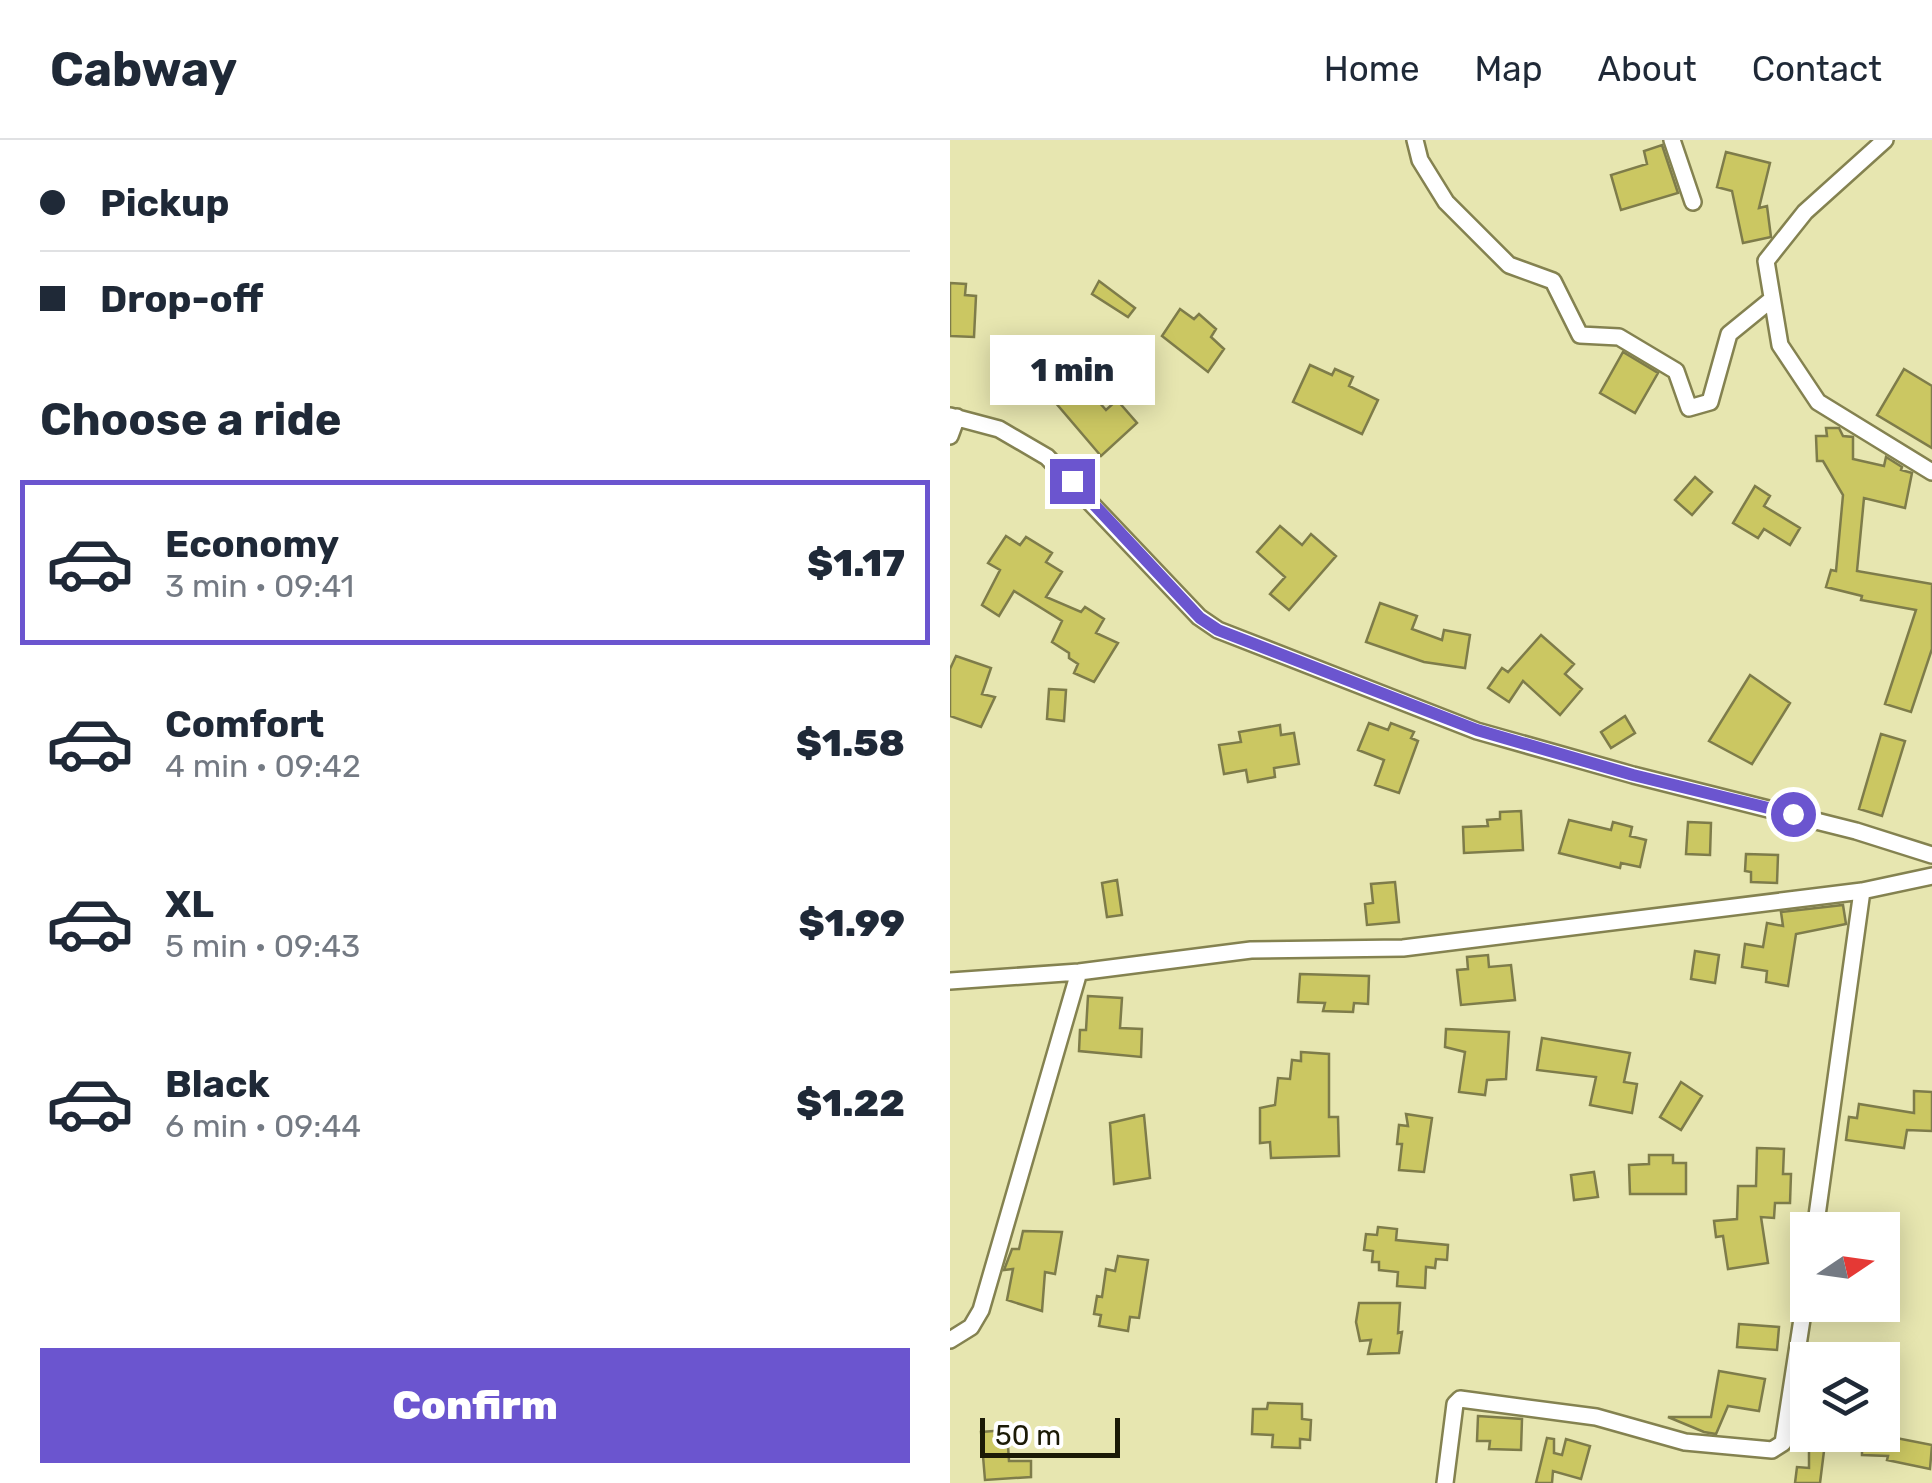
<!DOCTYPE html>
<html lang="en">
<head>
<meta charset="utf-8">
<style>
	:root { --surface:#fff; --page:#f2f2f3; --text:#1f2937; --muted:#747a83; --line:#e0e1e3; --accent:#6b55cf }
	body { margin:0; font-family:Rubik,sans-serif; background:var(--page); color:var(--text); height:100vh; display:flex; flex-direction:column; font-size:38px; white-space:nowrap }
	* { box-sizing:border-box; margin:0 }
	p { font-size:32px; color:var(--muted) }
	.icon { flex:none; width:55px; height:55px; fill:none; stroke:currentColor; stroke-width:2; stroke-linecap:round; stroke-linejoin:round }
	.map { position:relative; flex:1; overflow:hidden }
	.sheet { display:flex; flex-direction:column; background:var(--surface); width:950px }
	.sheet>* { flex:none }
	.hud { display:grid; align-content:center; height:220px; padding:0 40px; background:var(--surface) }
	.needle { width:65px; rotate:77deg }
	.controls { position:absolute; left:840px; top:1072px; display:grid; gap:20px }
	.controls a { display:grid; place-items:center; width:110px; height:110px; border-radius:0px; background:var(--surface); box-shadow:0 5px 25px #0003; font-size:50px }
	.scale { position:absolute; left:30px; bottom:25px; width:140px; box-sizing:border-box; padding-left:10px; border:5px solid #1b1a06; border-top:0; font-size:28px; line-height:35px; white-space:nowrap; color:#1b1a06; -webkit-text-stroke:8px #fff; paint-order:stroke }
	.end { position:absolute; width:45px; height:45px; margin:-22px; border:12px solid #6b55cf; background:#fff; box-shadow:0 0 0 5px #fff }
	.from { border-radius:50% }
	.bubble { position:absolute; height:70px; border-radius:0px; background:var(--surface); box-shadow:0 5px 25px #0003; font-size:32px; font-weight:800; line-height:70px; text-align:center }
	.hud b { display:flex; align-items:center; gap:35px; height:95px; font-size:38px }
	.hud b+b { border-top:2px solid var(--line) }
	.hud i { width:25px; height:25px; background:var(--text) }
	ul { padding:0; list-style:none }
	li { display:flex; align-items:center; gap:30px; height:165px; margin:0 20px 15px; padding:0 20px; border:5px solid transparent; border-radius:0px }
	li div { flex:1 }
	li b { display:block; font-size:38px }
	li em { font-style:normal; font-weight:800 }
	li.active { border-color:var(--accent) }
	li>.icon { width:90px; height:90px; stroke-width:1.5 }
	h2 { padding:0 40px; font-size:45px; line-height:120px }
	.button { display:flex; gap:20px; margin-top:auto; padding:20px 40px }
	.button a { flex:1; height:115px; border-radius:0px; background:var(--accent); color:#fff; font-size:40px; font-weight:800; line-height:115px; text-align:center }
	header { display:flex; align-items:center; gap:60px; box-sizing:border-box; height:140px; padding:0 50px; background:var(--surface); border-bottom:2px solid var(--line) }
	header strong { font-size:48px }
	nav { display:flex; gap:55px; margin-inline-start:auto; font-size:35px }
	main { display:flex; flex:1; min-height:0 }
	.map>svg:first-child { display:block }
	.building { fill:#cbc762; stroke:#7e7c4a; stroke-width:2.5 }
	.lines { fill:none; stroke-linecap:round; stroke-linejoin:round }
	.street-casing { stroke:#848250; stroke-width:20 }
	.street { stroke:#fff; stroke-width:15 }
	.route { stroke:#6b55cf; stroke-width:12 }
</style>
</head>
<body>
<header>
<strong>Cabway</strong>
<nav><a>Home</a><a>Map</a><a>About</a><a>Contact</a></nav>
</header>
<main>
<section class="sheet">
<div class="hud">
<b><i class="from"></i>Pickup</b>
<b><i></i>Drop-off</b>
</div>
<h2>Choose a ride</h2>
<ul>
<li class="active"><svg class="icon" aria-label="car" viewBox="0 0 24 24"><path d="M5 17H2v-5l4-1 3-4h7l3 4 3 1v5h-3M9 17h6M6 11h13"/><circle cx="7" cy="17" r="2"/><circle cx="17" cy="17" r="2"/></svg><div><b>Economy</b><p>3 min · 09:41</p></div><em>$1.17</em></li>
<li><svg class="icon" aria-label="car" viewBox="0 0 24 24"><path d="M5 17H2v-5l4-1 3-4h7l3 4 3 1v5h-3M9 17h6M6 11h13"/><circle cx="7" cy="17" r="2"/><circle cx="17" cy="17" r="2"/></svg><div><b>Comfort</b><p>4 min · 09:42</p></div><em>$1.58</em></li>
<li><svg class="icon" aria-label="car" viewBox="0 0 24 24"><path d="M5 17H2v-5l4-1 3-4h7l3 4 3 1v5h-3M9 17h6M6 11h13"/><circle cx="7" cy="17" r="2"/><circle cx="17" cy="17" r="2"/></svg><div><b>XL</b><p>5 min · 09:43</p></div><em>$1.99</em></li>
<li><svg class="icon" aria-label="car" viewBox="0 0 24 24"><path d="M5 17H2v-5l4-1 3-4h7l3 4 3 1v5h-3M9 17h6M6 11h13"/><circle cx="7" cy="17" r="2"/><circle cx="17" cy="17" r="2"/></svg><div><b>Black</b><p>6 min · 09:44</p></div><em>$1.22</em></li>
</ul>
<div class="button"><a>Confirm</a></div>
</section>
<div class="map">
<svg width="982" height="1343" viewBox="0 0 982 1343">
	<rect width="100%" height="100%" fill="#e7e6b0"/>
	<!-- building -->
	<path class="building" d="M 712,5 L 728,53 L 671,70 L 661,35 L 697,24 L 694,11 Z
		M 776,12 L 820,23 L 809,68 L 817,66 L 821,97 L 793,103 L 782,51 L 767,47 Z
		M 149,141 L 185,168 L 178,177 L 142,154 Z
		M 0,143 L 16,144 L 15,155 L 26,156 L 24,197 L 0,196 Z
		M 230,169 L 244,179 L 249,174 L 266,189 L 261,197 L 274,209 L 258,232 L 212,196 Z
		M 91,210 L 124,222 L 121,230 L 156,270 L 167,260 L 187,283 L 151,316 L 93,248 L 108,233 L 85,225 Z
		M 673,212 L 708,233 L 685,273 L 650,253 Z
		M 360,225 L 382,235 L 385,229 L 403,237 L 399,246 L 428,260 L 412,294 L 343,262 Z
		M 954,229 L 982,246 L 982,308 L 927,275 Z
		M 876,288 L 889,288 L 893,296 L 903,297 L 903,319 L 934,326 L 936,317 L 952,327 L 951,330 L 962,333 L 955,368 L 914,358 L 907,431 L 982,444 L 982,509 L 961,572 L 935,564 L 966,470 L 911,460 L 912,456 L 876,447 L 881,430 L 886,431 L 893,355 L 873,321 L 867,321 L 866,296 L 877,296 Z
		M 745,337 L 762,352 L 742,375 L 725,360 Z
		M 805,346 L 820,356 L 814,366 L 850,388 L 840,405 L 814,389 L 808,398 L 783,383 Z
		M 330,386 L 352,405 L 361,394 L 386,416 L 339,470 L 320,454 L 335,437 L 307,412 Z
		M 56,396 L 70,405 L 76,397 L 102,413 L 96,422 L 112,432 L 96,457 L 131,472 L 135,467 L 154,479 L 146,493 L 168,503 L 144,542 L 124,533 L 128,524 L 119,518 L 119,513 L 102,502 L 112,481 L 64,451 L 49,476 L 32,465 L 50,430 L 38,423 Z
		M 430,463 L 467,476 L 462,489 L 492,500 L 494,490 L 520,495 L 515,528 L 474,522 L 416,502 Z
		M 591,495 L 624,524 L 615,534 L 632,549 L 610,575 L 573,541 L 559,562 L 538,548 L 552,528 L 558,532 Z
		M 6,516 L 41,528 L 32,554 L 45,557 L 31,587 L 0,576 L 0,529 Z
		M 800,535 L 840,563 L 802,624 L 759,601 Z
		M 99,549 L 116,550 L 114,581 L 97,579 Z
		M 675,576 L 685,593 L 661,608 L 651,592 Z
		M 419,583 L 438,590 L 441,583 L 464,592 L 461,598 L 468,601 L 449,653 L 425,645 L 434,620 L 408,610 Z
		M 330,585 L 331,595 L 344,593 L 349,624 L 324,628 L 325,637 L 298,642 L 296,630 L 274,634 L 269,605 L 291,602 L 289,592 Z
		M 931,594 L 955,601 L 932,676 L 909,669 Z
		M 571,671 L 573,710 L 514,713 L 513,687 L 538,686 L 537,680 L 550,679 L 550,672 Z
		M 619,680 L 661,690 L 663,682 L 682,687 L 680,696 L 696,700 L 690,727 L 671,723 L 670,728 L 609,713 Z
		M 738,682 L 761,683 L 760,715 L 736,714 Z
		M 796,714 L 828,715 L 827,743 L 801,742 L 801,732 L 795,731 Z
		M 167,740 L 172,775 L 157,777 L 152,743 Z
		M 445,742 L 449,782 L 417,785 L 415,764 L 423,763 L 421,744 Z
		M 893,765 L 896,784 L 846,794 L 838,846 L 816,842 L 817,831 L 792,827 L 795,804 L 813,807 L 817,783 L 833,786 L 831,772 Z
		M 745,811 L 769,815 L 765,843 L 741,839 Z
		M 538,815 L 539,827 L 561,825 L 565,860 L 511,865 L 507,830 L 518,829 L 517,817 Z
		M 350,834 L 419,836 L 418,864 L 404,863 L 403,872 L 373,871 L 375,863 L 348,862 Z
		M 138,856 L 172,858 L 170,888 L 192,889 L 191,917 L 129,911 L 130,890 L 136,890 Z
		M 496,889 L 559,892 L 556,939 L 537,940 L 535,955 L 509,952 L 515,912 L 495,907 Z
		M 592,898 L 680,913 L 674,942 L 687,944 L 682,973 L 640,965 L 646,937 L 587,930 Z
		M 351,912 L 379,914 L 379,977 L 388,977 L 389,1016 L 321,1018 L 320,1002 L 310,1003 L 310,968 L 325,965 L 328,938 L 340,939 L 342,920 L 351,921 Z
		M 731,942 L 752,956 L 731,990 L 710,977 Z
		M 964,951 L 982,952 L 982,991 L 957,990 L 954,1008 L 896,1000 L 899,977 L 907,978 L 909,964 L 964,973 Z
		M 456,974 L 482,978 L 474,1032 L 449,1030 L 452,1004 L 447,1004 L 449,985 L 458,986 Z
		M 194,975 L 200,1038 L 164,1044 L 160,983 Z
		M 807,1008 L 834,1009 L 833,1034 L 841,1034 L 840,1063 L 825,1063 L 824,1078 L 811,1077 L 818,1123 L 778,1129 L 773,1096 L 766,1097 L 764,1081 L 787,1079 L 788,1046 L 806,1046 Z
		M 699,1015 L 723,1015 L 723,1023 L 736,1023 L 736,1054 L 680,1054 L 679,1025 L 699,1024 Z
		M 644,1032 L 648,1057 L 624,1060 L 621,1035 Z
		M 428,1087 L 447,1089 L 446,1100 L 498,1105 L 497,1120 L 486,1119 L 485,1128 L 476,1127 L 475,1148 L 447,1146 L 448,1132 L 429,1130 L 429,1122 L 422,1122 L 423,1111 L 414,1110 L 416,1094 L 427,1095 Z
		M 73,1091 L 112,1092 L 105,1134 L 95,1132 L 92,1171 L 57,1160 L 63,1129 L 54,1130 L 62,1109 L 69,1109 Z
		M 168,1116 L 198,1120 L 189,1178 L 180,1177 L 178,1191 L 149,1186 L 151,1175 L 144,1174 L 147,1156 L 152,1157 L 156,1129 L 165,1131 Z
		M 409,1163 L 450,1163 L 448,1193 L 452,1192 L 449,1213 L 418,1214 L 421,1200 L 410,1201 L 406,1182 Z
		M 789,1184 L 829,1187 L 827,1210 L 787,1207 Z
		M 769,1231 L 815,1239 L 809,1271 L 778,1266 L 766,1294 L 754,1292 L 718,1277 L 761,1277 Z
		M 318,1263 L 352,1264 L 352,1279 L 361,1280 L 360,1300 L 350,1299 L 350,1308 L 322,1307 L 323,1295 L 302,1294 L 303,1269 L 317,1269 Z
		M 528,1276 L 572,1279 L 571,1310 L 539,1309 L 540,1301 L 527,1301 Z
		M 57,1290 L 59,1321 L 81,1321 L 81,1337 L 35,1340 L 31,1292 Z
		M 859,1295 L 876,1295 L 870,1343 L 845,1343 L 847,1327 L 859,1328 Z
		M 912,1295 L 931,1295 L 982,1305 L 980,1329 L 937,1320 L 938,1316 L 912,1315 Z
		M 597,1298 L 604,1299 L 604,1313 L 612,1315 L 616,1299 L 640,1306 L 631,1339 L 603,1331 L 602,1343 L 586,1343 Z"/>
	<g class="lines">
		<!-- street casing -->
		<g class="street-casing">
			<path id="street" d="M 465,0 L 470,20 L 496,62 L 559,125 L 603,141 L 630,195 L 669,197 L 726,231 L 739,268 L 760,262 L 779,194 L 822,159
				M 722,0 L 743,62
				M 935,0 L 855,72 L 816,121 L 830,205 L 868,262 L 982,332
				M 0,276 L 49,289 L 97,317 L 249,477 L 268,490 L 527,591 L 683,635 L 906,691 L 982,715
				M 0,296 L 7,277
				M 0,841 L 129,832 L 301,810 L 453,808 L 912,751 L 982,736
				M 865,1090 L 912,751
				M 0,1200 L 21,1187 L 31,1170 L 129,832
				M 495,1343 L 505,1264 L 510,1259 L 646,1277 L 735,1302 L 822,1310 L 833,1303 L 858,1140"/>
		</g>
		<!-- street -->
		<use href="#street" class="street"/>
	</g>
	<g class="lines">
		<!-- route -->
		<path class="route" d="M 122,341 L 250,478 L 268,490 L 527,590 L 683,635 L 843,674"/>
	</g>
</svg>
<div class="controls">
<a><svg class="needle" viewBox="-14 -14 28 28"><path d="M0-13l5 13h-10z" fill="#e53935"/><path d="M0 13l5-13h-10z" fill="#747a83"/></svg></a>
<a><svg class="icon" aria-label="layers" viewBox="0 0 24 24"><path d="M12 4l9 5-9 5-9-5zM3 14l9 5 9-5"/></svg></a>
</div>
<div class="scale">50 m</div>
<i class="end from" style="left:843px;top:674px"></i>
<i class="end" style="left:122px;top:341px"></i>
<div class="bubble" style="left:40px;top:195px;width:165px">1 min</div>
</div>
</main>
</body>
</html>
